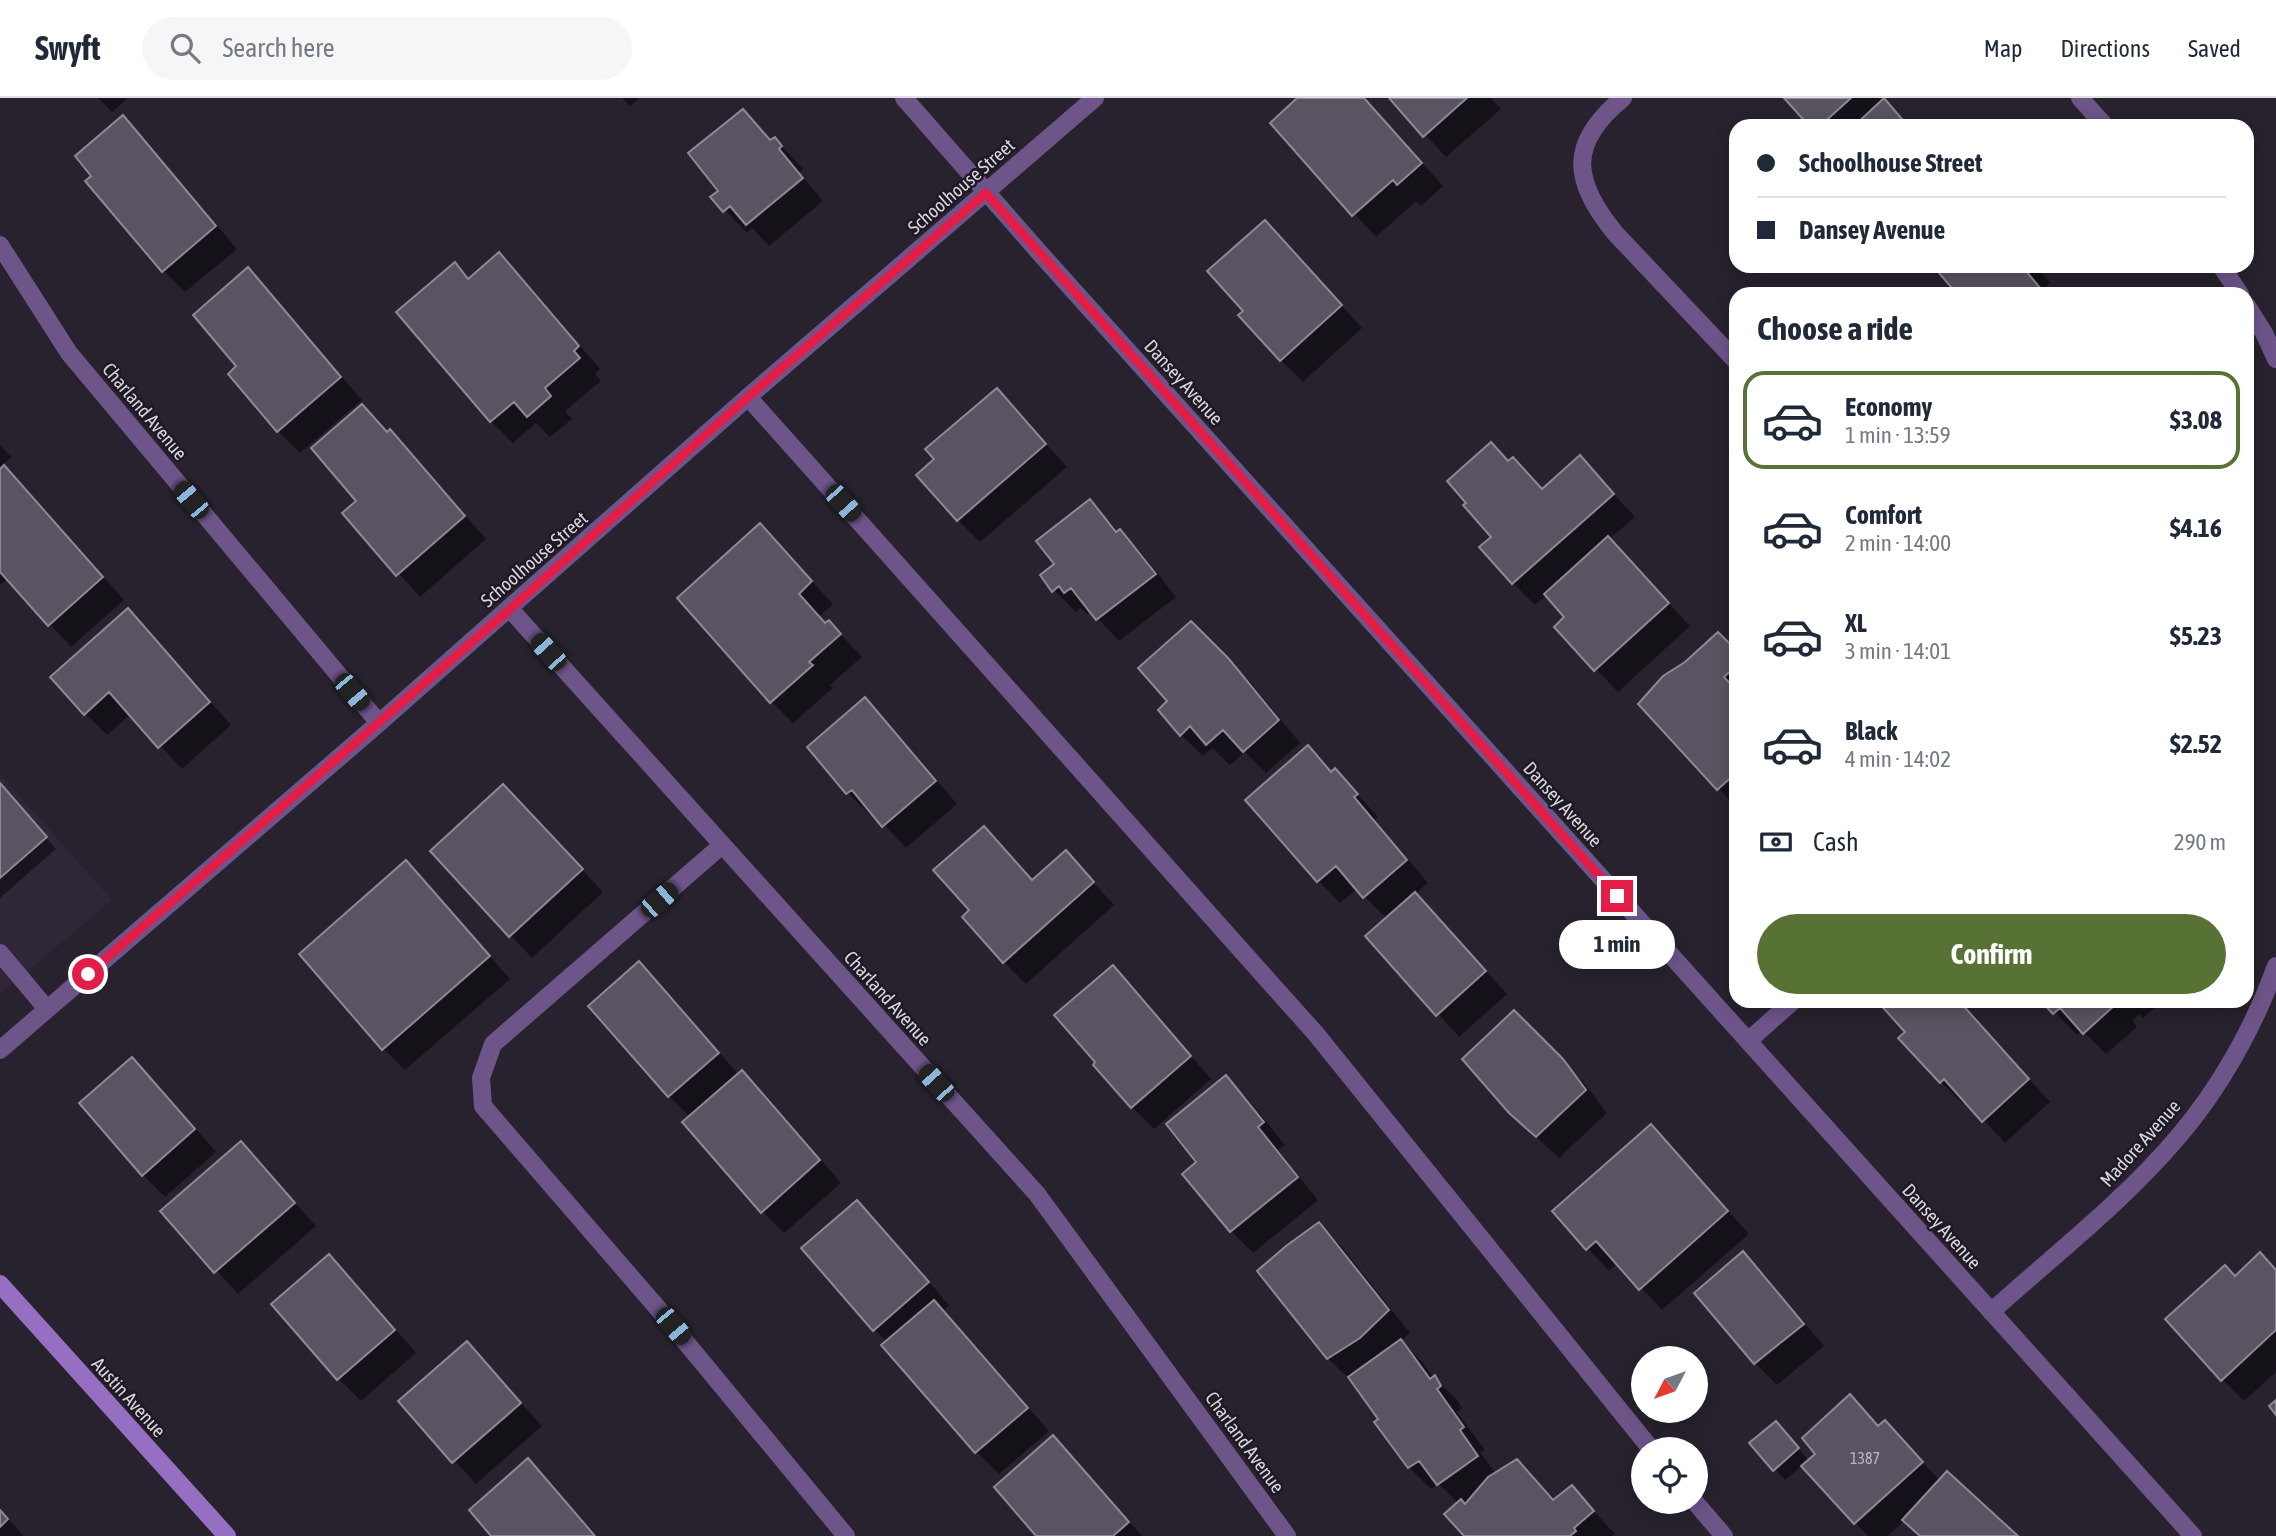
<!DOCTYPE html>
<html lang="en">
<head>
<meta charset="utf-8">
<style>
	:root { --surface:#fff; --page:#f6f6f7; --text:#1f2937; --muted:#747a83; --line:#e0e1e3; --accent:#587134 }
	body { margin:0; font-family:"Asap Condensed",sans-serif; background:var(--page); color:var(--text); height:100vh; display:flex; flex-direction:column; font-size:26px; white-space:nowrap }
	* { box-sizing:border-box; margin:0 }
	p { font-size:23px; color:var(--muted) }
	.icon { flex:none; width:38px; height:38px; fill:none; stroke:currentColor; stroke-width:2; stroke-linecap:round; stroke-linejoin:round }
	.map { position:relative; flex:1; overflow:hidden }
	.side { position:absolute; left:1729px; top:189px; width:525px; height:721px; display:flex; flex-direction:column; background:var(--surface); border-radius:21px; box-shadow:0 4px 18px #0003 }
	.side>* { flex:none }
	.top-card { position:absolute; left:1729px; top:21px; width:525px; height:154px; border-radius:21px; box-shadow:0 4px 18px #0003; display:grid; align-content:center; height:154px; padding:0 28px; background:var(--surface) }
	.needle { width:46px; rotate:229deg }
	.fabs { position:absolute; left:1631px; top:1248px; display:grid; gap:14px }
	.fabs a { display:grid; place-items:center; width:77px; height:77px; border-radius:50%; background:var(--surface); box-shadow:0 4px 18px #0003; font-size:35px }
	.end { position:absolute; width:32px; height:32px; margin:-16px; border:9px solid #e11d48; background:#fff; box-shadow:0 0 0 4px #fff }
	.from { border-radius:50% }
	.bubble { position:absolute; height:49px; border-radius:24px; background:var(--surface); box-shadow:0 4px 18px #0003; font-size:23px; font-weight:700; line-height:49px; text-align:center }
	.car { position:absolute; width:21px; height:42px; margin:-21px -10px; border-radius:9px; box-shadow:0 0 5px 2px #0007; background:linear-gradient(#222 24%,#8ab4d8 0 40%,#222 0 76%,#8ab4d8 0 86%,#222 0) }
	.top-card b { display:flex; align-items:center; gap:24px; height:66px; font-size:26px }
	.top-card b+b { border-top:2px solid var(--line) }
	.top-card i { width:18px; height:18px; background:var(--text) }
	ul { padding:0; list-style:none }
	li { display:flex; align-items:center; gap:21px; height:98px; margin:0 14px 10px; padding:0 14px; border:4px solid transparent; border-radius:21px }
	li div { flex:1 }
	li b { display:block; font-size:26px }
	li em { font-style:normal; font-weight:700 }
	li.on { border-color:var(--accent) }
	li>.icon { width:63px; height:63px; stroke-width:1.5 }
	h2 { padding:0 28px; font-size:32px; line-height:84px }
	.pay { display:flex; align-items:center; gap:18px; height:77px; padding:0 28px; font-size:26px }
	.pay p { margin-inline-start:auto }
	.cta { display:flex; gap:14px; margin-top:auto; padding:14px 28px }
	.cta a { flex:1; height:80px; border-radius:42px; background:var(--accent); color:#fff; font-size:28px; font-weight:700; line-height:80px; text-align:center }
	header { display:flex; align-items:center; gap:42px; box-sizing:border-box; height:98px; padding:0 35px; background:var(--surface); border-bottom:2px solid var(--line) }
	header strong { font-size:33px }
	nav { display:flex; gap:38px; margin-inline-start:auto; font-size:24px }
	.search { width:490px; height:63px; background:var(--page); display:flex; align-items:center; gap:18px; box-sizing:border-box; padding:0 24px; border-radius:38px; color:var(--muted); font-size:26px }
	.map>svg:first-child { display:block }
	.built { fill:#2f2738 }
	.shadow { fill:#0007 }
	.building { fill:#5a5462; stroke:#8e8896; stroke-width:2 }
	.lines { fill:none; stroke-linecap:round; stroke-linejoin:round }
	.lane { stroke:#6e5589; stroke-width:18 }
	.street { stroke:#6e5589; stroke-width:18 }
	.secondary { stroke:#976fc2; stroke-width:18 }
	.route { stroke:#e11d48; stroke-width:9 }
	.labels { text-anchor:middle; dominant-baseline:central; stroke-width:5; stroke-linejoin:round; paint-order:stroke }
	.number-label { font-size:16px; fill:#b9b6be }
	.street-label { font-size:19px; fill:#d9d6dd; stroke:#1e1924 }
</style>
</head>
<body>
<header>
<strong>Swyft</strong>
<div class="search"><svg class="icon" aria-label="search" viewBox="0 0 24 24"><circle cx="10" cy="10" r="6"/><path d="M15 15l6 6"/></svg>Search here</div>
<nav><a>Map</a><a>Directions</a><a>Saved</a></nav>
</header>
<div class="map">
<svg width="2276" height="1438" viewBox="0 0 2276 1438">
	<rect width="100%" height="100%" fill="#27222d"/>
	<!-- built -->
	<path class="built" d="M 0,676 L 112,802 L 0,896 Z"/>
	<!-- shadow -->
	<path class="shadow" d="M 98,0 L 128,0 L 112,14 Z
		M 622,0 L 639,0 L 630,8 Z
		M 1300,0 L 1364,0 L 1443,88 L 1421,108 L 1416,103 L 1376,139 L 1273,25 Z
		M 1392,0 L 1491,0 L 1501,11 L 1446,59 Z
		M 1786,0 L 1882,0 L 1908,28 L 1811,28 Z
		M 743,13 L 772,43 L 774,41 L 796,63 L 803,71 L 799,74 L 823,103 L 769,148 L 752,130 L 747,135 L 713,99 L 721,93 Z
		M 123,20 L 145,42 L 237,151 L 185,194 L 163,172 L 94,79 Z
		M 1265,124 L 1362,230 L 1303,284 L 1281,262 L 1245,214 Z
		M 499,157 L 521,179 L 600,271 L 595,276 L 601,283 L 565,313 L 572,321 L 550,339 L 536,325 L 513,345 L 491,323 L 455,167 L 470,182 Z
		M 1935,168 L 2036,168 L 2050,185 L 2042,192 L 2046,196 L 1960,196 Z
		M 248,172 L 270,194 L 362,302 L 300,355 L 278,333 L 239,269 Z
		M 997,292 L 1067,369 L 980,444 L 958,422 L 937,362 Z
		M 362,308 L 412,356 L 486,441 L 420,499 L 344,415 L 359,403 Z
		M 0,347 L 11,359 L 0,369 Z
		M 1580,359 L 1635,419 L 1609,441 L 1690,528 L 1618,594 L 1556,529 L 1566,519 L 1547,497 L 1535,507 L 1513,485 L 1493,439 L 1509,364 L 1513,361 L 1543,392 Z
		M 4,369 L 26,391 L 124,502 L 71,549 L 8,480 L 0,487 L 0,373 Z
		M 1090,403 L 1119,434 L 1120,433 L 1142,455 L 1176,499 L 1119,543 L 1091,513 L 1087,516 L 1081,510 L 1076,514 L 1054,492 L 1056,466 Z
		M 760,427 L 833,506 L 819,519 L 826,526 L 829,524 L 862,559 L 830,587 L 833,590 L 793,625 L 771,603 Z
		M 128,512 L 231,627 L 182,671 L 131,616 L 107,637 L 85,615 Z
		M 1191,525 L 1251,585 L 1300,645 L 1266,675 L 1245,654 L 1230,667 L 1212,650 L 1203,658 L 1181,637 L 1170,603 Z
		M 1736,554 L 1736,709 L 1641,606 Z
		M 865,602 L 887,624 L 957,706 L 906,750 L 873,714 L 870,717 L 848,695 L 809,650 Z
		M 1308,650 L 1332,675 L 1335,672 L 1378,719 L 1374,722 L 1428,785 L 1415,796 L 1507,896 L 1459,939 L 1368,838 L 1387,821 L 1357,791 L 1340,805 L 1319,783 L 1248,702 Z
		M 0,686 L 56,751 L 0,800 Z
		M 525,710 L 603,794 L 532,860 L 432,753 Z
		M 1066,755 L 1114,807 L 1026,886 L 1004,864 L 1033,783 Z
		M 406,764 L 428,786 L 510,881 L 405,972 L 383,950 Z
		M 639,866 L 661,888 L 739,977 L 742,974 L 764,996 L 841,1085 L 784,1135 L 762,1113 L 690,1019 L 669,998 L 591,908 Z
		M 1112,870 L 1134,892 L 1211,981 L 1154,1031 L 1132,1009 Z
		M 1880,903 L 1958,903 L 2050,1004 L 2005,1045 L 1966,1003 L 1963,1006 L 1941,984 L 1901,940 L 1908,934 Z
		M 2044,903 L 2162,903 L 2143,920 L 2139,916 L 2132,923 L 2137,929 L 2106,956 L 2082,932 L 2077,937 Z
		M 1514,915 L 1585,986 L 1607,1015 L 1559,1060 L 1510,1014 Z
		M 132,961 L 154,983 L 216,1054 L 165,1099 L 143,1077 Z
		M 1226,979 L 1248,1001 L 1285,1047 L 1278,1052 L 1318,1102 L 1253,1155 L 1231,1133 L 1184,1076 L 1199,1064 Z
		M 1651,1028 L 1749,1136 L 1662,1212 L 1618,1165 L 1609,1173 L 1554,1113 Z
		M 241,1045 L 316,1128 L 238,1196 L 163,1113 Z
		M 857,1104 L 879,1126 L 949,1207 L 943,1213 L 1049,1333 L 999,1376 L 977,1354 L 884,1247 L 887,1244 L 874,1231 Z
		M 1319,1126 L 1341,1148 L 1410,1235 L 1401,1243 L 1423,1265 L 1434,1280 L 1457,1302 L 1462,1310 L 1457,1314 L 1485,1352 L 1480,1354 L 1496,1376 L 1517,1363 L 1555,1403 L 1572,1389 L 1615,1436 L 1612,1438 L 1466,1438 L 1459,1406 L 1439,1386 L 1431,1391 L 1409,1369 L 1381,1321 L 1352,1281 L 1350,1282 L 1328,1260 Z
		M 1743,1156 L 1765,1178 L 1824,1248 L 1777,1287 L 1755,1265 L 1696,1195 Z
		M 329,1158 L 351,1180 L 416,1255 L 361,1303 L 339,1281 L 274,1207 Z
		M 2276,1173 L 2276,1274 L 2244,1303 L 2222,1281 L 2235,1180 Z
		M 467,1245 L 542,1328 L 476,1386 L 401,1303 Z
		M 1850,1299 L 1880,1329 L 1885,1324 L 1940,1383 L 2015,1438 L 1921,1438 L 1905,1422 L 1888,1438 L 1868,1438 L 1803,1367 L 1785,1382 L 1752,1345 L 1786,1336 L 1809,1363 L 1817,1356 Z
		M 1053,1339 L 1075,1361 L 1142,1438 L 1038,1438 Z
		M 528,1363 L 550,1385 L 596,1438 L 494,1438 Z
		M 0,1412 L 24,1438 L 0,1438 Z"/>
	<!-- building -->
	<path class="building" d="M 1297,0 L 1364,0 L 1422,65 L 1397,87 L 1393,82 L 1352,118 L 1270,25 Z
		M 1389,0 L 1467,0 L 1423,39 Z
		M 1784,0 L 1851,0 L 1820,28 L 1809,28 Z
		M 1884,0 L 1908,28 L 1854,28 Z
		M 743,11 L 770,42 L 775,39 L 782,48 L 779,51 L 803,80 L 746,127 L 730,108 L 723,114 L 710,99 L 718,93 L 688,55 Z
		M 123,17 L 216,128 L 162,174 L 85,83 L 91,78 L 75,58 Z
		M 1265,122 L 1342,207 L 1280,263 L 1238,217 L 1243,213 L 1207,173 Z
		M 499,154 L 579,248 L 574,253 L 580,260 L 545,290 L 551,298 L 527,319 L 514,304 L 490,324 L 396,214 L 455,164 L 468,181 Z
		M 1933,168 L 2022,168 L 2045,196 L 1957,196 Z
		M 248,169 L 341,279 L 277,334 L 228,276 L 236,268 L 193,217 Z
		M 997,290 L 1046,346 L 957,423 L 916,377 L 934,361 L 925,351 Z
		M 362,306 L 387,334 L 390,331 L 465,418 L 396,478 L 342,415 L 356,403 L 311,350 Z
		M 1491,344 L 1508,363 L 1513,359 L 1542,391 L 1580,357 L 1614,396 L 1512,486 L 1479,449 L 1491,439 L 1463,407 L 1466,405 L 1447,383 Z
		M 4,367 L 103,479 L 48,528 L 0,474 L 0,371 Z
		M 1090,401 L 1116,434 L 1120,431 L 1156,476 L 1096,522 L 1071,490 L 1064,495 L 1059,488 L 1052,494 L 1040,477 L 1054,466 L 1036,443 Z
		M 760,425 L 812,483 L 799,496 L 825,525 L 829,522 L 841,536 L 809,564 L 813,567 L 770,605 L 677,500 Z
		M 1608,438 L 1669,505 L 1594,573 L 1554,529 L 1564,519 L 1544,496 Z
		M 128,510 L 210,604 L 158,650 L 109,594 L 84,617 L 50,579 Z
		M 1191,523 L 1229,561 L 1279,622 L 1243,654 L 1223,632 L 1206,647 L 1190,628 L 1180,638 L 1158,612 L 1167,603 L 1138,570 Z
		M 1718,534 L 1736,552 L 1736,568 L 1724,579 L 1736,592 L 1736,675 L 1717,692 L 1638,606 L 1663,578 L 1685,564 Z
		M 865,599 L 936,683 L 882,729 L 852,692 L 846,696 L 807,649 Z
		M 1308,647 L 1331,674 L 1335,670 L 1358,696 L 1354,699 L 1407,762 L 1363,800 L 1336,768 L 1317,784 L 1245,702 Z
		M 0,685 L 47,739 L 0,780 Z
		M 503,686 L 583,771 L 509,839 L 430,753 Z
		M 984,728 L 1032,782 L 1066,752 L 1094,784 L 1003,865 L 962,819 L 969,812 L 933,772 Z
		M 406,762 L 490,858 L 382,952 L 299,856 Z
		M 1415,794 L 1486,873 L 1436,918 L 1365,838 Z
		M 639,863 L 719,955 L 668,999 L 588,908 Z
		M 1113,867 L 1191,958 L 1131,1010 L 1093,967 L 1095,964 L 1054,917 Z
		M 1877,903 L 1959,903 L 2029,981 L 1982,1024 L 1944,981 L 1940,985 L 1898,940 L 1905,934 Z
		M 2041,903 L 2114,903 L 2116,906 L 2083,936 L 2060,910 L 2053,916 Z
		M 1514,912 L 1563,961 L 1586,992 L 1536,1039 L 1509,1015 L 1462,961 Z
		M 132,959 L 195,1031 L 142,1078 L 79,1005 Z
		M 742,972 L 820,1062 L 761,1115 L 682,1024 Z
		M 1226,977 L 1264,1024 L 1258,1029 L 1298,1079 L 1230,1134 L 1182,1076 L 1196,1064 L 1166,1026 Z
		M 1651,1026 L 1728,1113 L 1639,1192 L 1596,1143 L 1586,1152 L 1552,1113 Z
		M 241,1043 L 295,1105 L 214,1175 L 160,1113 Z
		M 857,1102 L 929,1184 L 873,1233 L 801,1150 Z
		M 1319,1124 L 1389,1212 L 1360,1240 L 1327,1261 L 1257,1173 L 1286,1148 Z
		M 1743,1153 L 1804,1226 L 1754,1266 L 1694,1195 Z
		M 2260,1154 L 2276,1172 L 2276,1232 L 2221,1283 L 2165,1221 L 2225,1167 L 2235,1178 Z
		M 329,1156 L 395,1232 L 337,1282 L 271,1206 Z
		M 934,1202 L 1028,1310 L 975,1355 L 881,1247 Z
		M 1401,1241 L 1430,1281 L 1435,1277 L 1441,1288 L 1437,1291 L 1464,1329 L 1460,1332 L 1478,1358 L 1437,1387 L 1419,1363 L 1408,1370 L 1374,1324 L 1378,1321 L 1348,1279 Z
		M 467,1243 L 521,1305 L 452,1365 L 398,1303 Z
		M 1850,1296 L 1878,1328 L 1885,1322 L 1923,1364 L 1854,1426 L 1801,1368 L 1815,1356 L 1802,1340 Z
		M 2276,1302 L 2276,1317 L 2269,1308 Z
		M 1776,1323 L 1799,1350 L 1773,1373 L 1749,1345 Z
		M 1053,1337 L 1129,1424 L 1113,1438 L 1036,1438 L 994,1389 Z
		M 528,1360 L 595,1438 L 491,1438 L 469,1412 Z
		M 1517,1361 L 1553,1402 L 1572,1387 L 1594,1413 L 1574,1430 L 1576,1433 L 1570,1438 L 1464,1438 L 1444,1416 L 1461,1401 L 1465,1406 L 1488,1379 Z
		M 1947,1373 L 2018,1438 L 1920,1438 L 1902,1422 Z
		M 0,1412 L 8,1421 L 0,1429 Z"/>
	<g class="lines">
		<!-- lane -->
		<path class="lane" d="M 1623,0 C 1568,45 1572,82 1615,135 L 1736,263
			M 748,299 L 1316,936 L 1651,1351
			M 721,748 L 493,946 L 481,980 L 483,1008 L 655,1207 L 846,1438
			M 0,855 L 47,911
			M 1748,943 L 1793,903
			M 1695,1404 L 1724,1438"/>
		<!-- street -->
		<path class="street" d="M 904,0 L 1038,153 L 2193,1438
			M 2080,0 L 2105,28
			M 0,147 L 69,255 L 379,625
			M 2221,168 L 2240,196
			M 2247,208 L 2264,235 L 2276,261
			M 510,511 L 1037,1096 L 1287,1438
			M 0,952 L 379,625 L 748,299 L 1095,0
			M 1991,1214 C 2054,1157 2123,1104 2178,1039 C 2220,990 2254,929 2276,868"/>
		<!-- secondary -->
		<path class="secondary" d="M 0,1186 L 227,1438"/>
	</g>
	<g class="lines">
		<!-- route -->
		<path class="route" d="M 88,876 L 510,511 L 748,299 L 986,95 L 1617,798"/>
	</g>
	<g class="labels">
		<!-- number labels -->
		<g class="number-label">
			<text x="1865" y="1360">1387</text>
		</g>
		<!-- street labels -->
		<g class="street-label">
			<text transform="translate(961 88) rotate(-41)">Schoolhouse Street</text>
			<text transform="translate(1184 284) rotate(48)">Dansey Avenue</text>
			<text transform="translate(145 313) rotate(50)">Charland Avenue</text>
			<text transform="translate(534 461) rotate(-41)">Schoolhouse Street</text>
			<text transform="translate(1563 706) rotate(48)">Dansey Avenue</text>
			<text transform="translate(888 900) rotate(48)">Charland Avenue</text>
			<text transform="translate(2140 1045) rotate(-48)">Madore Avenue</text>
			<text transform="translate(1942 1128) rotate(48)">Dansey Avenue</text>
			<text transform="translate(129 1299) rotate(48)">Austin Avenue</text>
			<text transform="translate(1245 1344) rotate(54)">Charland Avenue</text>
		</g>
	</g>
</svg>
<div class="fabs">
<a><svg class="needle" viewBox="-14 -14 28 28"><path d="M0-13l5 13h-10z" fill="#e53935"/><path d="M0 13l5-13h-10z" fill="#747a83"/></svg></a>
<a><svg class="icon" aria-label="locate" viewBox="0 0 24 24"><circle cx="12" cy="12" r="6"/><path d="M12 2v4M12 18v4M2 12h4M18 12h4"/></svg></a>
</div>
<i class="end from" style="left:88px;top:876px"></i>
<i class="end" style="left:1617px;top:798px"></i>
<div class="bubble" style="left:1559px;top:822px;width:116px">1 min</div>
<i class="car" style="left:191px;top:402px;rotate:320deg"></i>
<i class="car" style="left:843px;top:405px;rotate:138deg"></i>
<i class="car" style="left:548px;top:554px;rotate:318deg"></i>
<i class="car" style="left:352px;top:594px;rotate:140deg"></i>
<i class="car" style="left:659px;top:802px;rotate:49deg"></i>
<i class="car" style="left:936px;top:985px;rotate:318deg"></i>
<i class="car" style="left:673px;top:1228px;rotate:140deg"></i>
<div class="top-card">
<b><i class="from"></i>Schoolhouse Street</b>
<b><i></i>Dansey Avenue</b>
</div>
<section class="side">
<h2>Choose a ride</h2>
<ul>
<li class="on"><svg class="icon" aria-label="car" viewBox="0 0 24 24"><path d="M5 17H2v-5l4-1 3-4h7l3 4 3 1v5h-3M9 17h6M6 11h13"/><circle cx="7" cy="17" r="2"/><circle cx="17" cy="17" r="2"/></svg><div><b>Economy</b><p>1 min · 13:59</p></div><em>$3.08</em></li>
<li><svg class="icon" aria-label="car" viewBox="0 0 24 24"><path d="M5 17H2v-5l4-1 3-4h7l3 4 3 1v5h-3M9 17h6M6 11h13"/><circle cx="7" cy="17" r="2"/><circle cx="17" cy="17" r="2"/></svg><div><b>Comfort</b><p>2 min · 14:00</p></div><em>$4.16</em></li>
<li><svg class="icon" aria-label="car" viewBox="0 0 24 24"><path d="M5 17H2v-5l4-1 3-4h7l3 4 3 1v5h-3M9 17h6M6 11h13"/><circle cx="7" cy="17" r="2"/><circle cx="17" cy="17" r="2"/></svg><div><b>XL</b><p>3 min · 14:01</p></div><em>$5.23</em></li>
<li><svg class="icon" aria-label="car" viewBox="0 0 24 24"><path d="M5 17H2v-5l4-1 3-4h7l3 4 3 1v5h-3M9 17h6M6 11h13"/><circle cx="7" cy="17" r="2"/><circle cx="17" cy="17" r="2"/></svg><div><b>Black</b><p>4 min · 14:02</p></div><em>$2.52</em></li>
</ul>
<div class="pay"><svg class="icon" aria-label="cash" viewBox="0 0 24 24"><path d="M3 7h18v10H3z"/><circle cx="12" cy="12" r="2"/></svg>Cash<p>290 m</p></div>
<div class="cta"><a>Confirm</a></div>
</section>
</div>
</body>
</html>
